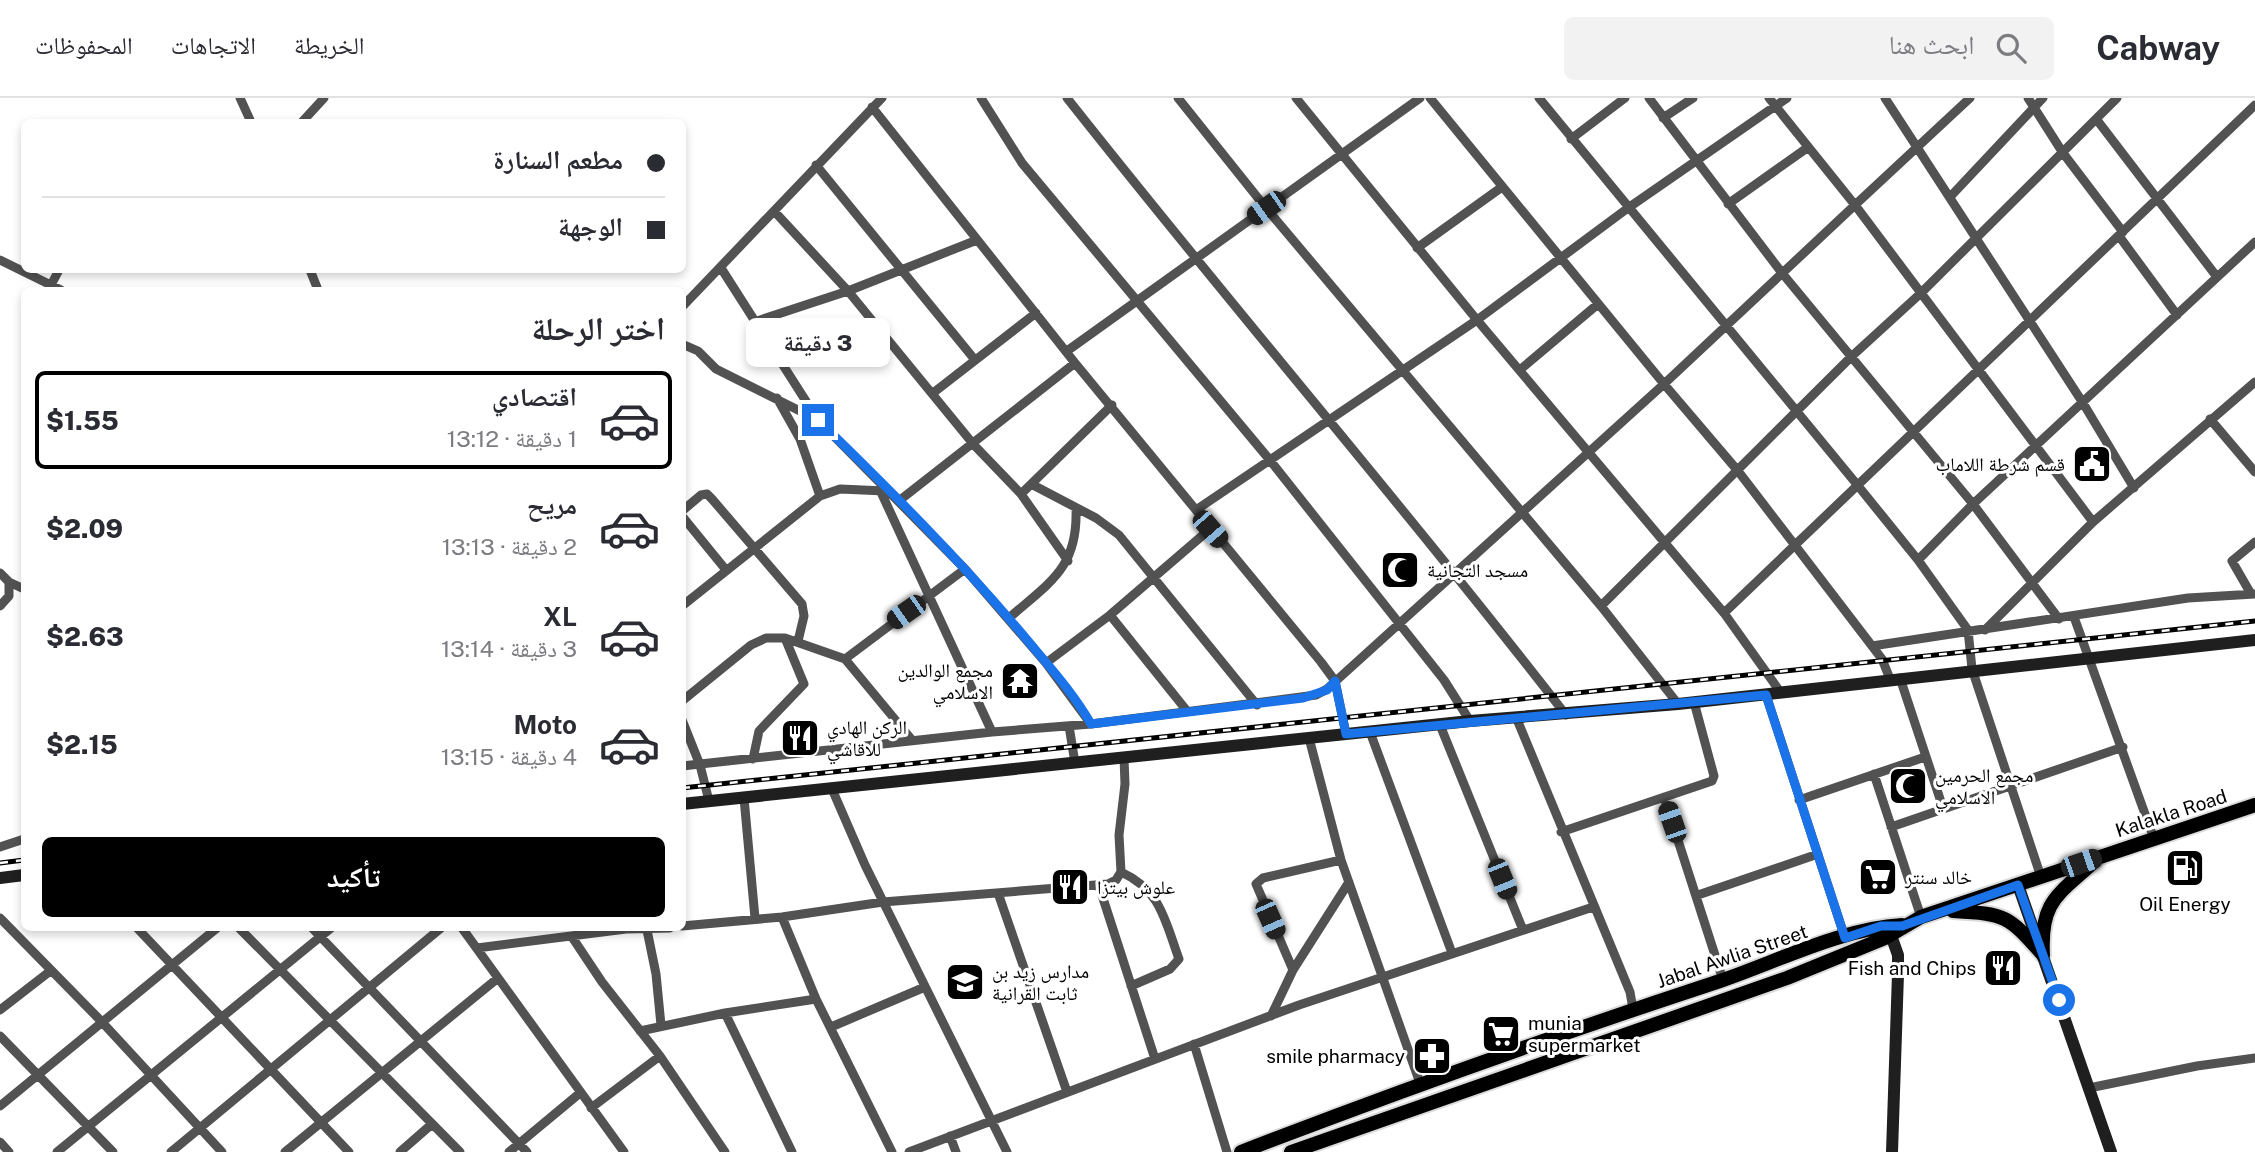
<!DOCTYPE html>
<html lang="ar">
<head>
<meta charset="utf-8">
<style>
	:root { --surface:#fff; --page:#f2f2f3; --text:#2b2b33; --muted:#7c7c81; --line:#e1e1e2; --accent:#000 }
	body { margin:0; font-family:"Public Sans","Noto Naskh Arabic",sans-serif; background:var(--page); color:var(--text); direction:rtl; height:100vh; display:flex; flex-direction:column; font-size:26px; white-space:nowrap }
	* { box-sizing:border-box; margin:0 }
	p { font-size:23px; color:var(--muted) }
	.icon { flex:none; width:38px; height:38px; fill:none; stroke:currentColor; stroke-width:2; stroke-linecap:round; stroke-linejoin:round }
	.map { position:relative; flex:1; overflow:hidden; direction:ltr }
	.panel { position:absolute; left:21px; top:189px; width:665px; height:644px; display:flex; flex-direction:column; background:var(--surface); border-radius:10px; box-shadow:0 4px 10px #0003; direction:rtl }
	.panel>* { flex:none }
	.banner { position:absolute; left:21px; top:21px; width:665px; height:154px; border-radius:10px; box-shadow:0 4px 10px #0003; direction:rtl; display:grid; align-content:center; height:154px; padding:0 21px; background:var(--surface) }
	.end { position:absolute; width:32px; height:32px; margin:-16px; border:9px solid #1a73e8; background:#fff; box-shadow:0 0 0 4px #fff }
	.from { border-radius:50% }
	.bubble { position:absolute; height:49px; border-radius:10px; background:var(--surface); box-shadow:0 4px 10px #0003; font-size:23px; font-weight:800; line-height:49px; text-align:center; direction:rtl }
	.car { position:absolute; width:21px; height:42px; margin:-21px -10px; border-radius:9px; box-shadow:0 0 5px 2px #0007; background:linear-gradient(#222 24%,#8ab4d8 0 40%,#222 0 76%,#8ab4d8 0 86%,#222 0) }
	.banner b { display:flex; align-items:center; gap:24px; height:66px; font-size:26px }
	.banner b+b { border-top:2px solid var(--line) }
	.banner i { width:18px; height:18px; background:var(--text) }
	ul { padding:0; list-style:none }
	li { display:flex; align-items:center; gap:21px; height:98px; margin:0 14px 10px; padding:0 7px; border:4px solid transparent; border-radius:10px }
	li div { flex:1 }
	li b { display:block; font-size:26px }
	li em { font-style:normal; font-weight:800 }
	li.selected { border-color:var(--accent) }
	li>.icon { width:63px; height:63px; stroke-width:1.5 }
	h2 { padding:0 21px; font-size:32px; line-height:84px }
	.primary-button { display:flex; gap:14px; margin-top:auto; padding:14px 21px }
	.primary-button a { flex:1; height:80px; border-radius:10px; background:var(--accent); color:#fff; font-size:28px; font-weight:800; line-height:80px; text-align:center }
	header { display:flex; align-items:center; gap:42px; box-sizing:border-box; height:98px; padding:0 35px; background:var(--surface); border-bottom:2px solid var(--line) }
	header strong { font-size:33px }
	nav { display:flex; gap:38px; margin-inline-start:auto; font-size:24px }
	.search { width:490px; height:63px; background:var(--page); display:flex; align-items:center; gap:18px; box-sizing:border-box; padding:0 24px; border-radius:10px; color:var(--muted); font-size:26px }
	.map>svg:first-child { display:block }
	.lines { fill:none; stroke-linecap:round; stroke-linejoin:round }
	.primary-casing { stroke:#dbdbdb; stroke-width:18 }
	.street { stroke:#525252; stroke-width:9 }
	.secondary { stroke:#1f1f1f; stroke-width:12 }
	.primary { stroke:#000; stroke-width:14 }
	.rail-casing { stroke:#000; stroke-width:5 }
	.rail { stroke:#fff; stroke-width:2.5; stroke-dasharray:8; stroke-linecap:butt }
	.route { stroke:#1a73e8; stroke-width:9 }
	.labels { text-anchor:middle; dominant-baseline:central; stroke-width:6; stroke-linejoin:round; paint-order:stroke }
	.poi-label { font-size:19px; fill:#000; stroke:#fff; text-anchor:start }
	.street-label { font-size:19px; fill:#000; stroke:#fff }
</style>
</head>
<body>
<header>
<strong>Cabway</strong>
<div class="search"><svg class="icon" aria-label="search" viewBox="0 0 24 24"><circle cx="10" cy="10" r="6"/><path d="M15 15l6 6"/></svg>ابحث هنا</div>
<nav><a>الخريطة</a><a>الاتجاهات</a><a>المحفوظات</a></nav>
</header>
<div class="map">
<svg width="2255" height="1054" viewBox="0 0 2255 1054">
	<rect width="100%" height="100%" fill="#fff"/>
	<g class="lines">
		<!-- primary casing -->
		<g class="primary-casing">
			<path id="primary" d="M 1953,813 C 2006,816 2008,817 2043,857
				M 2043,857 C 2040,801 2059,797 2097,761
				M 1241,1054 C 1399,993 1559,936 1720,883 C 1776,864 1843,830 1902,827
				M 1291,1054 L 1787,880 L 1885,840 L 1921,819 L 2255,707"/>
		</g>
		<!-- street -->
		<path class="street" d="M 240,0 L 251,24
			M 981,0 L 1022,65 L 1269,361 L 1444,582 L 1470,623
			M 1067,0 C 1231,208 1404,408 1566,617
			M 1178,0 L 1266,110 L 1601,508 L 1678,606
			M 1296,0 L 1477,222 L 1724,515 L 1781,595
			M 1430,0 L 1664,286 L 1738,373 L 1882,561 L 1890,581
			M 1539,0 L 1859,389 L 1918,462 L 1968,532 L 1972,571 L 2041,779
			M 1649,0 L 1782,175 L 1973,406 L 2059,521
			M 1769,0 L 1855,107 L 1970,0
			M 1885,0 L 2083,305 L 2134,390
			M 2028,0 L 2063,55 L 2123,134
			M 872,9 L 1075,265 L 1321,564 L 1335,583 L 1346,636
			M 1663,20 L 1693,0
			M 2097,22 L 2217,179
			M 302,24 L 324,0
			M 1571,41 L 1625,0
			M 816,67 L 975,262
			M 1950,99 L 2043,0
			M 1728,106 L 1807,50
			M 774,113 L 848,193 L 974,347 L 1021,396 L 1068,463
			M 2119,138 L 2177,217
			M 1417,150 L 1502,89
			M 0,162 L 61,192
			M 721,170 L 818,322 L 965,471 L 1046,565 L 1091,626
			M 310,172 L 318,192
			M 51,187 L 59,172
			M 682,209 L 882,0
			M 757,223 L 848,193 L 977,142
			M 682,246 L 698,253 L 716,271 L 816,321
			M 1067,253 L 1420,0
			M 1521,271 L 1598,206
			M 933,295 L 1036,215
			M 777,300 L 800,341 L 820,398
			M 2210,321 L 2255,374
			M 1033,387 L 1096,420 L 1119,437 L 1257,607
			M 880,392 L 992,634
			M 1021,396 L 1112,307
			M 900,402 L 1075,265
			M 1196,412 L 1477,222 L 1628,110 L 1787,0
			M 682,413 L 701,397 L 707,396 L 712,401 L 802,506 L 804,518 L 798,543
			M 682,418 L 726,472
			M 1918,462 L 1973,406 L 2255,144
			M 0,475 L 9,484 L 24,491
			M 2251,496 L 2232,463 L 2255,444
			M 0,508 L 9,498 L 9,484
			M 682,508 L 820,398 L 840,391 L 885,393
			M 1601,508 L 1851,259 L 1921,195 L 2093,424
			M 1724,515 L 2255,7
			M 1110,517 L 1187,613
			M 2074,519 L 2154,741
			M 1009,520 C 1050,484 1078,470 1076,411
			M 1985,532 L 2093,424 L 2255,284
			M 1872,548 L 2188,500 L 2255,496
			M 845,561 L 965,471
			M 1046,565 L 1110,517 L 1210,431
			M 1900,580 L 1943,710
			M 1766,597 L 1845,840
			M 682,603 L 751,547 L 766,540 L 785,540 L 845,561 L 912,642
			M 1516,619 L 1630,894 L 1633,911
			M 682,622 L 700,667 L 709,703
			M 1440,627 L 1523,832
			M 1069,628 L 1075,665
			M 1370,634 L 1452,855
			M 1309,640 L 1341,762 L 1421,988
			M 753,661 L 759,633 L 804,586 L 785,540
			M 682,668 L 992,634 L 1091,626 L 1316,597 L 1327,591 L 1664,286 L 1855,107 L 1921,195 L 2117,0
			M 1874,676 L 1921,819
			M 832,691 L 865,767 L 1007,1054
			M 1664,699 L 1723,882
			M 744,700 L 755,820
			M 1799,702 L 1925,659
			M 1891,729 L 2123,649
			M 1561,734 L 1712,683 L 1714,678 L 1694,604
			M 0,749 L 24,741
			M 1121,774 C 1161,792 1165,823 1179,861 L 1170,871 L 1131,888
			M 1099,788 L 1155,961
			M 998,795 L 1067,994
			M 1698,797 L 1818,756
			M 782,819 L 816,901 L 892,1054
			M 0,820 L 101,923 L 222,1054
			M 682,828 L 782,819 L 883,804 L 1108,786 L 1116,782 L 1121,774 L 1119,737 L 1125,686 L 1124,660
			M 137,830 L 349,1054
			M 239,830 L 460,1054
			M 312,830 L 527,1054
			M 462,830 L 624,1054
			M 647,832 L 656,876 L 661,927
			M 572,839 L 602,884 L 660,958 L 725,1054
			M 477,850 L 626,831 L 670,830
			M 1293,872 L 1256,786 L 1263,780 L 1341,762
			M 0,912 L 49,874
			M 725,915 L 792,1054
			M 1271,918 L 1293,872 L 1349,784
			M 831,929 L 925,889
			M 640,933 L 725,915 L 816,901
			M 0,938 L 113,1054
			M 1194,946 L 1227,1054
			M 2089,990 L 2197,968 L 2255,960
			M 0,1008 L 217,830
			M 591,1010 L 660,958
			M 950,1038 L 956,1054
			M 0,1044 L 9,1054
			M 57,1054 L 331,830
			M 171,1054 L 441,830
			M 285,1054 L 498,880
			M 400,1054 L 432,1026
			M 509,1054 L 580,995
			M 909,1054 L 1299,907 L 1593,809"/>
		<!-- secondary -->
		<path class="secondary" d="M 682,706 L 1470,623 L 1678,606 L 2255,542
			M 0,780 L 24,777
			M 2018,787 L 2111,1054
			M 1888,829 L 1898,857 L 1898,876 L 1892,1054"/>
		<!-- primary -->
		<use href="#primary" class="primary"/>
		<!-- rail casing -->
		<g class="rail-casing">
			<path id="rail" d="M 682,690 L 2255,523
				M 0,765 L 24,762"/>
		</g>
		<!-- rail -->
		<use href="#rail" class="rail"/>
	</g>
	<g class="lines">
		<!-- route -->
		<path class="route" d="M 818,322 C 889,391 959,461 1023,537 C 1047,566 1073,594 1091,626 L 1303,600 L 1327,592 L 1335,583 L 1346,636 L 1766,597 L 1845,840 L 1881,828 L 1902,828 L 2018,787 L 2059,902"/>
	</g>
	<!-- icons -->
	<defs>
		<g id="civic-square" transform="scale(2.0125)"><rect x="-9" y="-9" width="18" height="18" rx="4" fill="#000" stroke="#fff"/><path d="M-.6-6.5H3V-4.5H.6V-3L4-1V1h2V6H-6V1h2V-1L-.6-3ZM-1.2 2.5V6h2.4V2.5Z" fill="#fff"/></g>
		<g id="mosque-square" transform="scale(2.0125)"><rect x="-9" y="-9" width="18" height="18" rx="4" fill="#000" stroke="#fff"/><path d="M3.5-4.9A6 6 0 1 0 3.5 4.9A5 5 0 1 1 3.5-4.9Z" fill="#fff"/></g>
		<g id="temple-square" transform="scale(2.0125)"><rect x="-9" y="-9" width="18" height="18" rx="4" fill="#000" stroke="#fff"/><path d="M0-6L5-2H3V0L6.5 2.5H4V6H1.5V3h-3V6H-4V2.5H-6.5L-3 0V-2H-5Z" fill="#fff"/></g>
		<g id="restaurant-square" transform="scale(2.0125)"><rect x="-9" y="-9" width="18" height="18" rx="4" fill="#000" stroke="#fff"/><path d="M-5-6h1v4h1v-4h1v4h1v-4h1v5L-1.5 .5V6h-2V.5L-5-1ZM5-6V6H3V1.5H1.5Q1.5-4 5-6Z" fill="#fff"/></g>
		<g id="fuel-square" transform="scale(2.0125)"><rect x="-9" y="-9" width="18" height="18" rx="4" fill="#000" stroke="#fff"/><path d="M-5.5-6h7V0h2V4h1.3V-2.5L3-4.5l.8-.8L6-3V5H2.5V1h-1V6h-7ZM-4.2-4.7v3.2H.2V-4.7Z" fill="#fff"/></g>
		<g id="supermarket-square" transform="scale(2.0125)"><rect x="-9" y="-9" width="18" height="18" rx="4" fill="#000" stroke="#fff"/><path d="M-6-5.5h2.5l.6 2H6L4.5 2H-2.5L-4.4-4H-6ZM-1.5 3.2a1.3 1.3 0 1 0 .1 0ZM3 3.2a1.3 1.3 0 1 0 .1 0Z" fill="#fff"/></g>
		<g id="school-square" transform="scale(2.0125)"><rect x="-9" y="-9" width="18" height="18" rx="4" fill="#000" stroke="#fff"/><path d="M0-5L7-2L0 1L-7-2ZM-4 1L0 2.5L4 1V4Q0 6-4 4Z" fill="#fff"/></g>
		<g id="pharmacy-square" transform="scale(2.0125)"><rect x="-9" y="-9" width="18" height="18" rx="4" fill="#000" stroke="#fff"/><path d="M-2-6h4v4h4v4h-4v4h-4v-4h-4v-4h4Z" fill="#fff"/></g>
	</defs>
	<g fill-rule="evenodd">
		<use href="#civic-square" x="2092" y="366"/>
		<use href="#mosque-square" x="1400" y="472"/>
		<use href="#temple-square" x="1020" y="583"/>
		<use href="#restaurant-square" x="800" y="640"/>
		<use href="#mosque-square" x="1908" y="688"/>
		<use href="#fuel-square" x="2185" y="770"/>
		<use href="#supermarket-square" x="1878" y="779"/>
		<use href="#restaurant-square" x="1070" y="789"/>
		<use href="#restaurant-square" x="2003" y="870"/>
		<use href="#school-square" x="965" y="884"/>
		<use href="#supermarket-square" x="1501" y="936"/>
		<use href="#pharmacy-square" x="1432" y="958"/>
	</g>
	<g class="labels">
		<!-- poi labels -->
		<g class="poi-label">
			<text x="2065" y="366" text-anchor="end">قسم شرطة اللاماب</text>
			<text x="1427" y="472">مسجد التجانية</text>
			<text x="993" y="572" text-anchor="end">مجمع الوالدين<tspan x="993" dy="22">الاسلامي</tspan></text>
			<text x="827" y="629">الركن الهادي<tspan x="827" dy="22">للاقاشي</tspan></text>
			<text x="1935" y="677">مجمع الحرمين<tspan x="1935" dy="22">الاسلامي</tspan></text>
			<text x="1905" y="779">خالد سنتر</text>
			<text x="1097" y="789">علوش بيتزا</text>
			<text x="2185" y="806" text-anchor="middle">Oil Energy</text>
			<text x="1976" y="870" text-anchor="end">Fish and Chips</text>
			<text x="992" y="873">مدارس زيد بن<tspan x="992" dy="22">ثابت القرانية</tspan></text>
			<text x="1528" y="925">munia<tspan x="1528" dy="22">supermarket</tspan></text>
			<text x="1405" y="958" text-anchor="end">smile pharmacy</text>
		</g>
		<!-- street labels -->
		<g class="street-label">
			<text transform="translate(2171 715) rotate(-18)">Kalakla Road</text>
			<text transform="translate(1732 858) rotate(-19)">Jabal Awlia Street</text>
		</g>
	</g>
</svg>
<i class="end from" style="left:2059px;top:902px"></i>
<i class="end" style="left:818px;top:322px"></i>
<div class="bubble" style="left:746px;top:220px;width:144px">3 دقيقة</div>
<i class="car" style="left:1266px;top:110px;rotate:235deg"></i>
<i class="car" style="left:1210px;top:431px;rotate:139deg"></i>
<i class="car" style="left:906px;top:514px;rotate:235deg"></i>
<i class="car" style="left:1672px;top:724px;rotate:341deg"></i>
<i class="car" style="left:2081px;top:765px;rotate:71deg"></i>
<i class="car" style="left:1502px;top:781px;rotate:158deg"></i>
<i class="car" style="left:1270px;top:821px;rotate:156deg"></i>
<div class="banner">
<b><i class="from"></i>مطعم السنارة</b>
<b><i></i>الوجهة</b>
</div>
<section class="panel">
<h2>اختر الرحلة</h2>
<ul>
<li class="selected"><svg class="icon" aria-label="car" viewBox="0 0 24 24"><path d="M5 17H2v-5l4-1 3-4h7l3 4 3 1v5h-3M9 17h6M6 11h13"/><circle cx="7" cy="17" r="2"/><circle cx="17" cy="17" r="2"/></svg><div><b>اقتصادي</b><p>1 دقيقة · 13:12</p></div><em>$1.55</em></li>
<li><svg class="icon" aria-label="car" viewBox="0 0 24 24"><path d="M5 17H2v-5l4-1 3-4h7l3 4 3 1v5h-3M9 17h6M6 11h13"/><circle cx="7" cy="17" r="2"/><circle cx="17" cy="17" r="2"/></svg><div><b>مريح</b><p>2 دقيقة · 13:13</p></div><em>$2.09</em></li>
<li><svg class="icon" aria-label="car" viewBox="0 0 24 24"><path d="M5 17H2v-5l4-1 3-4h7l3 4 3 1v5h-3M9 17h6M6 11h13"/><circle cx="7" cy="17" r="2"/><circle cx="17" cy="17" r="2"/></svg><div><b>XL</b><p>3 دقيقة · 13:14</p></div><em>$2.63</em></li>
<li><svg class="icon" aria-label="car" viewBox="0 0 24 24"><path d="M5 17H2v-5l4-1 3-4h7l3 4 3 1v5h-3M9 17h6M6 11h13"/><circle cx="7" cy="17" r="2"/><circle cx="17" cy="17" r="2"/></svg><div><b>Moto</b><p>4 دقيقة · 13:15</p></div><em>$2.15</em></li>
</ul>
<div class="primary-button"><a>تأكيد</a></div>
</section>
</div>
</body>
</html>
